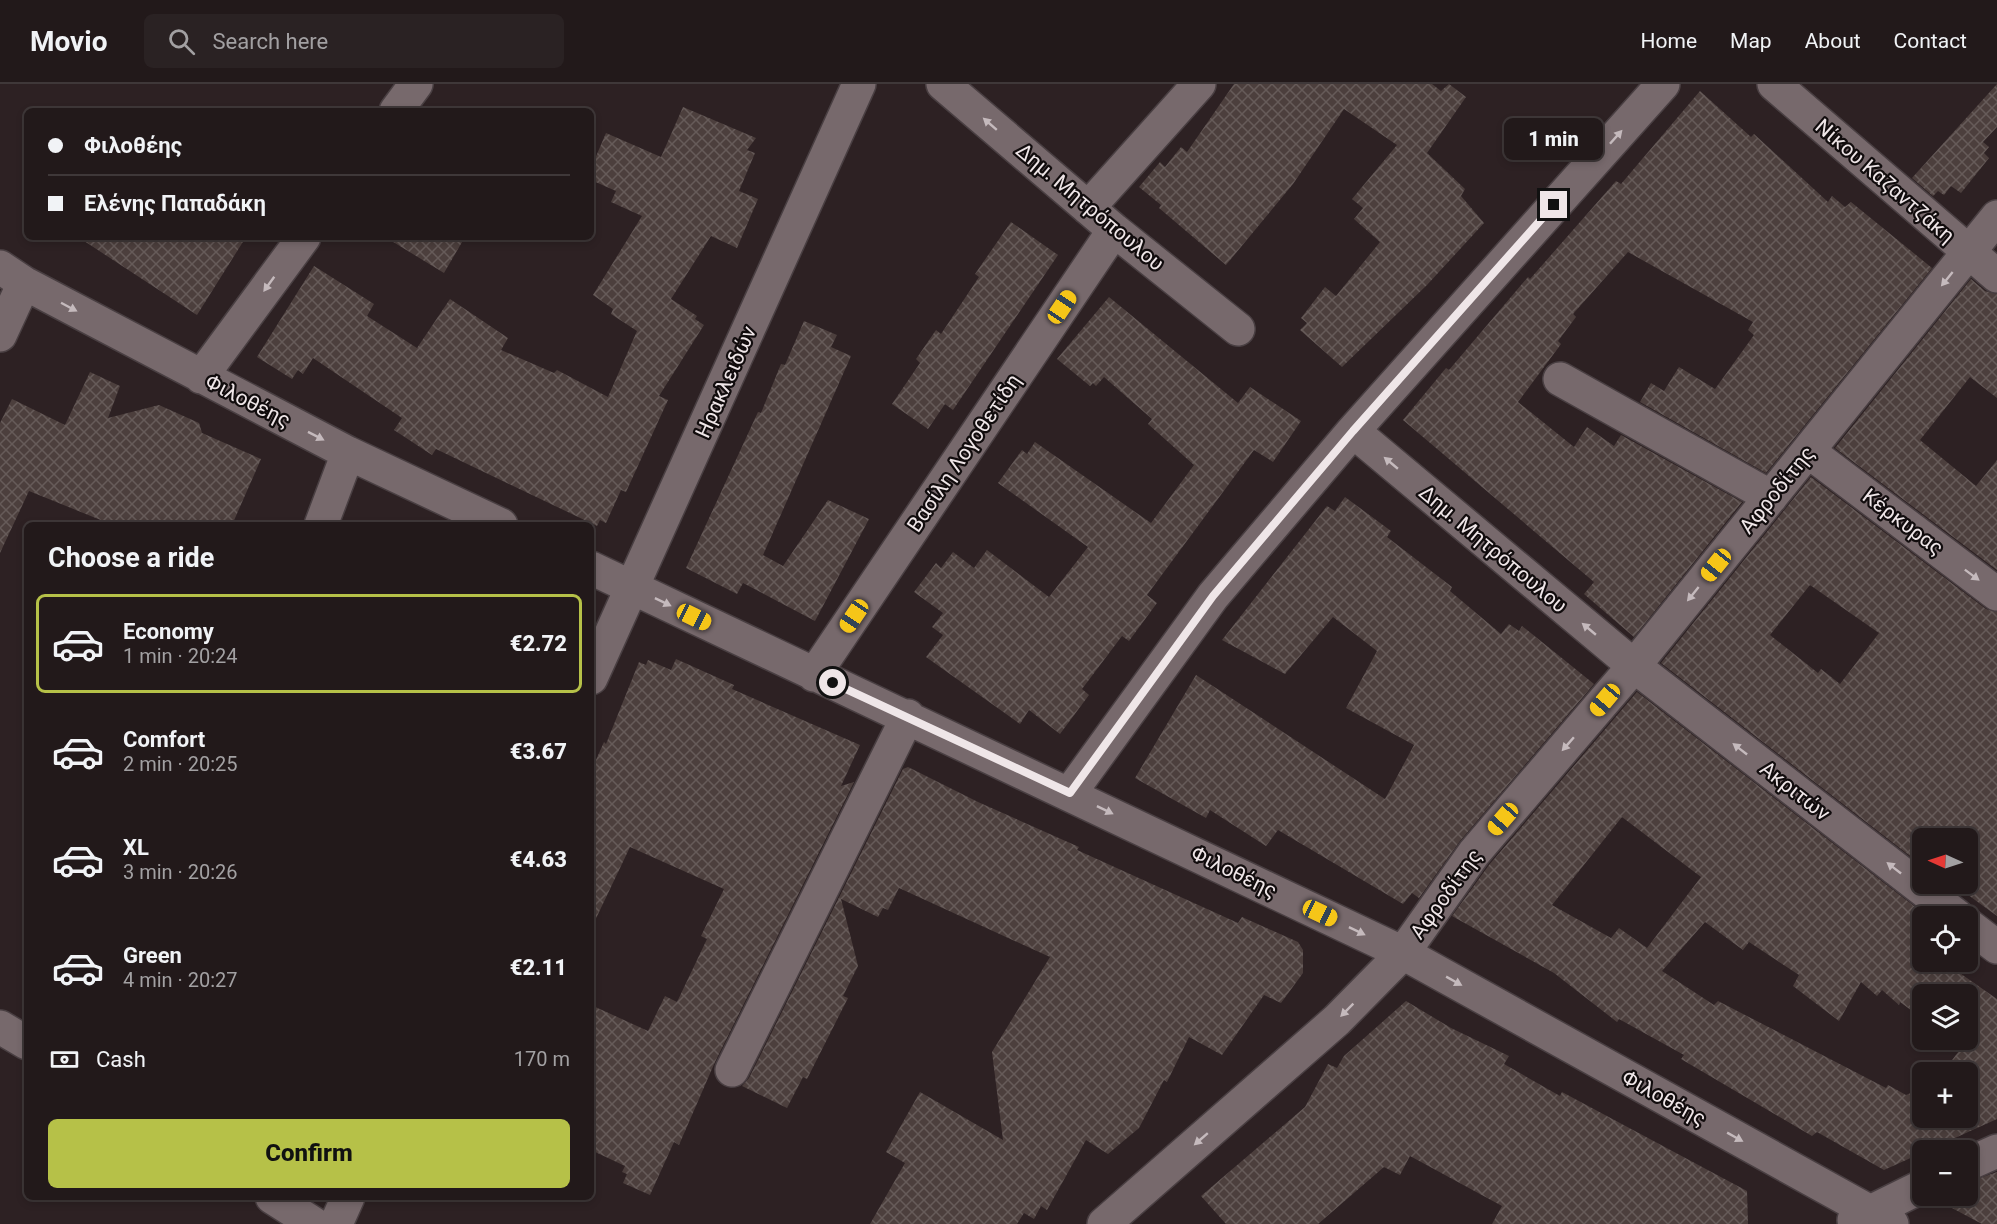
<!DOCTYPE html>
<html lang="en">
<head>
<meta charset="utf-8">
<style>
	:root { --surface:#22191a; --page:#2a2223; --text:#f1f3f6; --muted:#a2a0a2; --line:#3f3839; --accent:#b6c148 }
	body { margin:0; font-family:Roboto,sans-serif; background:var(--page); color:var(--text); height:100vh; display:flex; flex-direction:column; font-size:22px; white-space:nowrap }
	* { box-sizing:border-box; margin:0 }
	p { font-size:20px; color:var(--muted) }
	.icon { flex:none; width:33px; height:33px; fill:none; stroke:currentColor; stroke-width:2; stroke-linecap:round; stroke-linejoin:round }
	.map { position:relative; flex:1; overflow:hidden }
	.drawer { position:absolute; left:24px; top:438px; width:570px; height:678px; display:flex; flex-direction:column; background:var(--surface); border-radius:9px; box-shadow:0 3px 9px #0003,0 0 0 2px var(--line) }
	.drawer>* { flex:none }
	.top-card { position:absolute; left:24px; top:24px; width:570px; height:132px; border-radius:9px; box-shadow:0 3px 9px #0003,0 0 0 2px var(--line); display:grid; align-content:center; height:132px; padding:0 24px; background:var(--surface) }
	.needle { width:39px; rotate:273deg }
	.tools { position:absolute; left:1912px; top:744px; display:grid; gap:12px }
	.tools a { display:grid; place-items:center; width:66px; height:66px; border-radius:9px; background:var(--surface); box-shadow:0 3px 9px #0003,0 0 0 2px var(--line); font-size:30px }
	.end { position:absolute; width:27px; height:27px; margin:-14px; border:8px solid #efe6e8; background:#111; box-shadow:0 0 0 3px #111 }
	.from { border-radius:50% }
	.bubble { position:absolute; height:42px; border-radius:9px; background:var(--surface); box-shadow:0 3px 9px #0003,0 0 0 2px var(--line); font-size:20px; font-weight:800; line-height:42px; text-align:center }
	.car { position:absolute; width:18px; height:36px; margin:-18px -9px; border-radius:8px; box-shadow:0 0 4px 2px #0007; background:linear-gradient(#f5c518 24%,#345 0 40%,#f5c518 0 76%,#345 0 86%,#f5c518 0) }
	.top-card b { display:flex; align-items:center; gap:21px; height:57px; font-size:22px }
	.top-card b+b { border-top:2px solid var(--line) }
	.top-card i { width:15px; height:15px; background:var(--text) }
	ul { padding:0; list-style:none }
	li { display:flex; align-items:center; gap:18px; height:99px; margin:0 12px 9px; padding:0 12px; border:3px solid transparent; border-radius:9px }
	li div { flex:1 }
	li b { display:block; font-size:22px }
	li em { font-style:normal; font-weight:800 }
	li.on { border-color:var(--accent) }
	li>.icon { width:54px; height:54px; stroke-width:1.5 }
	h2 { padding:0 24px; font-size:27px; line-height:72px }
	.pay { display:flex; align-items:center; gap:15px; height:66px; padding:0 24px; font-size:22px }
	.pay p { margin-inline-start:auto }
	.button { display:flex; gap:12px; margin-top:auto; padding:12px 24px }
	.button a { flex:1; height:69px; border-radius:9px; background:var(--accent); color:#111; font-size:24px; font-weight:800; line-height:69px; text-align:center }
	header { display:flex; align-items:center; gap:36px; box-sizing:border-box; height:84px; padding:0 30px; background:var(--surface); border-bottom:2px solid var(--line) }
	header strong { font-size:28px }
	nav { display:flex; gap:33px; margin-inline-start:auto; font-size:21px }
	.search { width:420px; height:54px; background:var(--page); display:flex; align-items:center; gap:15px; box-sizing:border-box; padding:0 21px; border-radius:9px; color:var(--muted); font-size:22px }
	.map>svg:first-child { display:block }
	.building { fill:url(#building-cross-hatch); fill-rule:evenodd }
	.lines { fill:none; stroke-linecap:round; stroke-linejoin:round }
	.minor-casing { stroke:#493f42; stroke-width:36 }
	.minor { stroke:#77696c; stroke-width:33 }
	.oneway { fill:#c5babd }
	.route { stroke:#efe6e8; stroke-width:8 }
	.labels { text-anchor:middle; dominant-baseline:central; stroke-width:4.5; stroke-linejoin:round; paint-order:stroke }
	.street-label { font-size:21px; fill:#efe6e8; stroke:#110c0d }
</style>
</head>
<body>
<header>
<strong>Movio</strong>
<div class="search"><svg class="icon" aria-label="search" viewBox="0 0 24 24"><circle cx="10" cy="10" r="6"/><path d="M15 15l6 6"/></svg>Search here</div>
<nav><a>Home</a><a>Map</a><a>About</a><a>Contact</a></nav>
</header>
<div class="map">
<svg width="1997" height="1140" viewBox="0 0 1997 1140">
	<defs>
		<pattern id="building-cross-hatch" width="8" height="8" patternUnits="userSpaceOnUse" patternTransform="scale(1.5)"><rect width="8" height="8" fill="#4c3f3d"/><path d="M0 0l8 8M0 8l8-8" fill="none" stroke="#665b59"/></pattern>
	</defs>
	<rect width="100%" height="100%" fill="#2d2123"/>
	<!-- building -->
	<path class="building" d="M 1234,0 L 1432,0 L 1441,7 L 1449,0 L 1466,13 L 1427,69 L 1465,105 L 1461,112 L 1484,139 L 1427,201 L 1342,283 L 1300,246 L 1307,239 L 1301,234 L 1325,203 L 1336,212 L 1380,158 L 1354,135 L 1363,124 L 1352,115 L 1397,61 L 1344,25 L 1293,100 L 1226,181 L 1159,124 L 1161,121 L 1139,103 L 1160,78 L 1165,83 L 1181,63 L 1187,68 Z
		M 1997,0 L 1997,43 L 1983,58 L 1989,63 L 1984,69 L 1989,74 L 1961,109 L 1951,102 L 1944,111 L 1938,107 L 1933,112 L 1912,94 Z
		M 1700,7 L 1751,53 L 1754,50 L 1828,118 L 1832,112 L 1845,123 L 1851,118 L 1932,184 L 1766,389 L 1640,318 L 1651,299 L 1664,307 L 1679,283 L 1715,305 L 1754,251 L 1748,246 L 1753,238 L 1628,168 L 1573,230 L 1576,233 L 1558,257 L 1561,260 L 1518,318 L 1574,363 L 1587,343 L 1614,362 L 1621,351 L 1742,418 L 1634,553 L 1584,510 L 1594,498 L 1403,336 L 1446,284 L 1449,286 L 1528,193 L 1530,195 L 1616,97 L 1621,100 Z
		M 683,23 L 756,54 L 747,66 L 755,69 L 739,107 L 758,115 L 737,164 L 711,152 L 671,215 L 697,232 L 695,235 L 704,241 L 659,312 L 668,316 L 626,408 L 621,406 L 606,439 L 600,436 L 597,442 L 436,365 L 432,371 L 394,346 L 402,334 L 313,274 L 303,290 L 298,286 L 292,295 L 257,273 L 314,182 L 374,220 L 367,232 L 417,264 L 450,215 L 508,254 L 501,266 L 554,289 L 557,286 L 608,313 L 637,247 L 611,230 L 613,225 L 593,211 L 642,132 L 611,118 L 616,107 L 591,96 L 591,84 L 606,49 L 661,73 Z
		M 1011,138 L 1058,171 L 953,326 L 945,320 L 928,345 L 892,320 L 920,279 L 916,275 L 936,246 L 941,250 L 979,193 L 975,190 Z
		M 78,153 L 246,153 L 197,231 Z
		M 385,153 L 465,153 L 444,189 Z
		M 1971,195 L 1985,207 L 1997,210 L 1997,314 L 1970,293 L 1920,356 L 1976,402 L 1997,376 L 1997,486 L 1835,364 Z
		M 1109,213 L 1238,319 L 1250,303 L 1301,337 L 1273,378 L 1254,366 L 1147,511 L 1157,519 L 1129,557 L 1122,552 L 1082,605 L 1089,611 L 1060,650 L 1029,626 L 1020,640 L 926,573 L 943,551 L 932,543 L 943,529 L 914,508 L 936,479 L 941,484 L 953,468 L 974,484 L 987,466 L 1049,513 L 1088,463 L 998,399 L 1022,366 L 1027,370 L 1035,358 L 1151,439 L 1194,381 L 1148,340 L 1152,335 L 1104,293 L 1096,302 L 1093,299 L 1090,302 L 1057,275 Z
		M 804,237 L 837,251 L 831,263 L 851,272 L 763,471 L 783,482 L 828,416 L 869,435 L 815,537 L 743,499 L 737,510 L 686,484 L 758,328 L 761,329 L 781,280 L 785,281 Z
		M 90,288 L 120,302 L 108,334 L 159,321 L 199,339 L 202,349 L 261,375 L 232,441 L 113,441 L 29,407 L 0,469 L 0,339 L 12,315 L 65,341 Z
		M 1811,393 L 1986,525 L 1997,528 L 1997,832 L 1953,800 L 1968,800 L 1968,754 L 1923,754 L 1923,782 L 1661,579 ZM 1810,501 L 1879,549 L 1840,600 L 1821,585 L 1818,589 L 1770,551 Z
		M 1345,413 L 1391,447 L 1387,453 L 1452,503 L 1450,507 L 1501,550 L 1509,540 L 1519,547 L 1522,542 L 1594,600 L 1460,757 L 1419,814 L 1412,809 L 1403,820 L 1278,746 L 1266,762 L 1210,726 L 1206,734 L 1135,694 L 1196,591 L 1385,715 L 1414,661 L 1346,624 L 1377,567 L 1333,533 L 1285,590 L 1222,556 L 1327,422 L 1335,427 Z
		M 676,575 L 734,601 L 732,605 L 860,661 L 841,702 L 854,698 L 715,978 L 679,1061 L 674,1058 L 650,1111 L 623,1099 L 627,1090 L 622,1088 L 625,1082 L 591,1066 L 591,921 L 648,947 L 665,912 L 677,918 L 707,855 L 701,852 L 724,805 L 630,763 L 591,845 L 591,687 L 604,658 L 606,660 L 639,578 L 646,581 L 648,576 L 671,586 Z
		M 1637,608 L 1923,829 L 1923,878 L 1944,878 L 1997,915 L 1997,1035 L 1884,1086 L 1817,1048 L 1812,1052 L 1681,975 L 1684,971 L 1619,935 L 1617,938 L 1554,889 L 1452,832 L 1489,781 ZM 1622,733 L 1701,793 L 1647,864 L 1619,844 L 1611,854 L 1552,821 ZM 1705,838 L 1743,866 L 1749,858 L 1799,891 L 1793,902 L 1839,937 L 1861,898 L 1877,912 L 1882,906 L 1899,921 L 1900,918 L 1923,935 L 1923,910 L 1968,910 L 1968,956 L 1952,956 L 1962,963 L 1943,988 L 1968,988 L 1968,1034 L 1923,1034 L 1923,1004 L 1906,1011 L 1888,1001 L 1886,1004 L 1718,917 L 1714,921 L 1662,887 Z
		M 908,683 L 978,718 L 1079,763 L 1077,766 L 1238,839 L 1242,833 L 1298,858 L 1303,866 L 1303,889 L 1281,919 L 1264,911 L 1222,971 L 1189,953 L 1167,998 L 1164,996 L 1139,1044 L 1108,1070 L 1086,1056 L 1047,1126 L 1041,1122 L 1034,1135 L 1024,1129 L 1017,1140 L 870,1140 L 905,1079 L 886,1068 L 920,1008 L 1003,1056 L 992,968 L 1050,873 L 899,804 L 888,826 L 883,824 L 878,833 L 841,815 L 858,882 L 843,912 L 848,914 L 807,995 L 803,993 L 787,1024 L 742,1002 L 749,994 L 903,685 Z
		M 1406,917 L 1451,944 L 1509,972 L 1504,980 L 1560,1012 L 1562,1008 L 1747,1107 L 1748,1140 L 1492,1140 L 1502,1122 L 1410,1072 L 1400,1091 L 1384,1083 L 1318,1140 L 1226,1140 L 1201,1112 L 1305,1023 L 1328,980 L 1337,984 L 1344,972 Z
		M 1997,1088 L 1997,1140 L 1982,1140 L 1952,1124 L 1960,1112 L 1968,1112 L 1968,1098 Z"/>
	<g class="lines">
		<!-- minor casing -->
		<g class="minor-casing">
			<path id="minor" d="M 943,0 L 1114,146 L 1238,245
				M 1774,0 L 1997,192
				M 396,27 L 416,0
				M 1088,124 L 1199,0
				M 0,183 L 24,199 L 348,369 L 501,441
				M 0,251 L 24,199
				M 201,293 L 304,153
				M 1560,295 L 1771,413
				M 1353,347 L 1634,582 L 1957,832
				M 1808,367 L 1997,510
				M 321,441 L 348,369
				M 591,484 L 1403,869 L 1892,1140
				M 814,591 L 1114,146
				M 591,594 L 859,0
				M 1070,709 L 1213,512 L 1353,347 L 1663,0
				M 1968,841 L 1997,863
				M 0,943 L 27,959
				M 732,986 L 908,632
				M 1968,1080 L 1997,1067
				M 272,1113 L 314,1140
				M 1854,1136 L 1923,1102
				M 336,1140 L 348,1113
				M 1104,1140 L 1337,936 L 1403,869 L 1474,769 L 1634,582 L 1997,133"/>
		</g>
		<!-- minor -->
		<use href="#minor" class="minor"/>
	</g>
	<!-- one-way arrows -->
	<defs><path id="oneway-solid" d="M-6-.8H1V-3.2L6.5 0L1 3.2V.8H-6Z" transform="scale(1.5)"/></defs>
	<g class="oneway">
		<use href="#oneway-solid" transform="translate(990 40) rotate(-139)"/>
		<use href="#oneway-solid" transform="translate(1616 53) rotate(-48)"/>
		<use href="#oneway-solid" transform="translate(1947 195) rotate(129)"/>
		<use href="#oneway-solid" transform="translate(269 200) rotate(126)"/>
		<use href="#oneway-solid" transform="translate(69 223) rotate(28)"/>
		<use href="#oneway-solid" transform="translate(316 352) rotate(27)"/>
		<use href="#oneway-solid" transform="translate(1391 379) rotate(-140)"/>
		<use href="#oneway-solid" transform="translate(1972 491) rotate(37)"/>
		<use href="#oneway-solid" transform="translate(1693 510) rotate(129)"/>
		<use href="#oneway-solid" transform="translate(663 518) rotate(26)"/>
		<use href="#oneway-solid" transform="translate(1589 545) rotate(-140)"/>
		<use href="#oneway-solid" transform="translate(1568 660) rotate(131)"/>
		<use href="#oneway-solid" transform="translate(1740 665) rotate(-142)"/>
		<use href="#oneway-solid" transform="translate(1105 726) rotate(26)"/>
		<use href="#oneway-solid" transform="translate(1894 784) rotate(-142)"/>
		<use href="#oneway-solid" transform="translate(1357 847) rotate(26)"/>
		<use href="#oneway-solid" transform="translate(1454 897) rotate(29)"/>
		<use href="#oneway-solid" transform="translate(1347 926) rotate(135)"/>
		<use href="#oneway-solid" transform="translate(1735 1053) rotate(29)"/>
		<use href="#oneway-solid" transform="translate(1201 1055) rotate(139)"/>
	</g>
	<g class="lines">
		<!-- route -->
		<path class="route" d="M 833,599 L 1070,709 L 1213,512 L 1353,347 L 1554,121"/>
	</g>
	<g class="labels">
		<!-- street labels -->
		<g class="street-label">
			<text transform="translate(1885 97) rotate(41)">Νίκου Καζαντζάκη</text>
			<text transform="translate(1090 123) rotate(40)">Δημ. Μητρόπουλου</text>
			<text transform="translate(726 298) rotate(-66)">Ηρακλειδών</text>
			<text transform="translate(248 317) rotate(27)">Φιλοθέης</text>
			<text transform="translate(964 369) rotate(-56)">Βασίλη Λογοθετίδη</text>
			<text transform="translate(1777 406) rotate(-51)">Αφροδίτης</text>
			<text transform="translate(1903 438) rotate(37)">Κέρκυρας</text>
			<text transform="translate(1493 465) rotate(40)">Δημ. Μητρόπουλου</text>
			<text transform="translate(1795 707) rotate(38)">Ακριτών</text>
			<text transform="translate(1234 788) rotate(26)">Φιλοθέης</text>
			<text transform="translate(1446 810) rotate(-54)">Αφροδίτης</text>
			<text transform="translate(1664 1014) rotate(29)">Φιλοθέης</text>
		</g>
	</g>
</svg>
<div class="tools">
<a><svg class="needle" viewBox="-14 -14 28 28"><path d="M0-13l5 13h-10z" fill="#e53935"/><path d="M0 13l5-13h-10z" fill="#a2a0a2"/></svg></a>
<a><svg class="icon" aria-label="locate" viewBox="0 0 24 24"><circle cx="12" cy="12" r="6"/><path d="M12 2v4M12 18v4M2 12h4M18 12h4"/></svg></a>
<a><svg class="icon" aria-label="layers" viewBox="0 0 24 24"><path d="M12 4l9 5-9 5-9-5zM3 14l9 5 9-5"/></svg></a>
<a>+</a>
<a>−</a>
</div>
<i class="end from" style="left:833px;top:599px"></i>
<i class="end" style="left:1554px;top:121px"></i>
<div class="bubble" style="left:1504px;top:34px;width:99px">1 min</div>
<i class="car" style="left:1062px;top:223px;rotate:34deg"></i>
<i class="car" style="left:1716px;top:481px;rotate:219deg"></i>
<i class="car" style="left:854px;top:532px;rotate:214deg"></i>
<i class="car" style="left:694px;top:533px;rotate:116deg"></i>
<i class="car" style="left:1605px;top:616px;rotate:220deg"></i>
<i class="car" style="left:1503px;top:735px;rotate:221deg"></i>
<i class="car" style="left:1320px;top:829px;rotate:115deg"></i>
<div class="top-card">
<b><i class="from"></i>Φιλοθέης</b>
<b><i></i>Ελένης Παπαδάκη</b>
</div>
<section class="drawer">
<h2>Choose a ride</h2>
<ul>
<li class="on"><svg class="icon" aria-label="car" viewBox="0 0 24 24"><path d="M5 17H2v-5l4-1 3-4h7l3 4 3 1v5h-3M9 17h6M6 11h13"/><circle cx="7" cy="17" r="2"/><circle cx="17" cy="17" r="2"/></svg><div><b>Economy</b><p>1 min · 20:24</p></div><em>€2.72</em></li>
<li><svg class="icon" aria-label="car" viewBox="0 0 24 24"><path d="M5 17H2v-5l4-1 3-4h7l3 4 3 1v5h-3M9 17h6M6 11h13"/><circle cx="7" cy="17" r="2"/><circle cx="17" cy="17" r="2"/></svg><div><b>Comfort</b><p>2 min · 20:25</p></div><em>€3.67</em></li>
<li><svg class="icon" aria-label="car" viewBox="0 0 24 24"><path d="M5 17H2v-5l4-1 3-4h7l3 4 3 1v5h-3M9 17h6M6 11h13"/><circle cx="7" cy="17" r="2"/><circle cx="17" cy="17" r="2"/></svg><div><b>XL</b><p>3 min · 20:26</p></div><em>€4.63</em></li>
<li><svg class="icon" aria-label="car" viewBox="0 0 24 24"><path d="M5 17H2v-5l4-1 3-4h7l3 4 3 1v5h-3M9 17h6M6 11h13"/><circle cx="7" cy="17" r="2"/><circle cx="17" cy="17" r="2"/></svg><div><b>Green</b><p>4 min · 20:27</p></div><em>€2.11</em></li>
</ul>
<div class="pay"><svg class="icon" aria-label="cash" viewBox="0 0 24 24"><path d="M3 7h18v10H3z"/><circle cx="12" cy="12" r="2"/></svg>Cash<p>170 m</p></div>
<div class="button"><a>Confirm</a></div>
</section>
</div>
</body>
</html>
